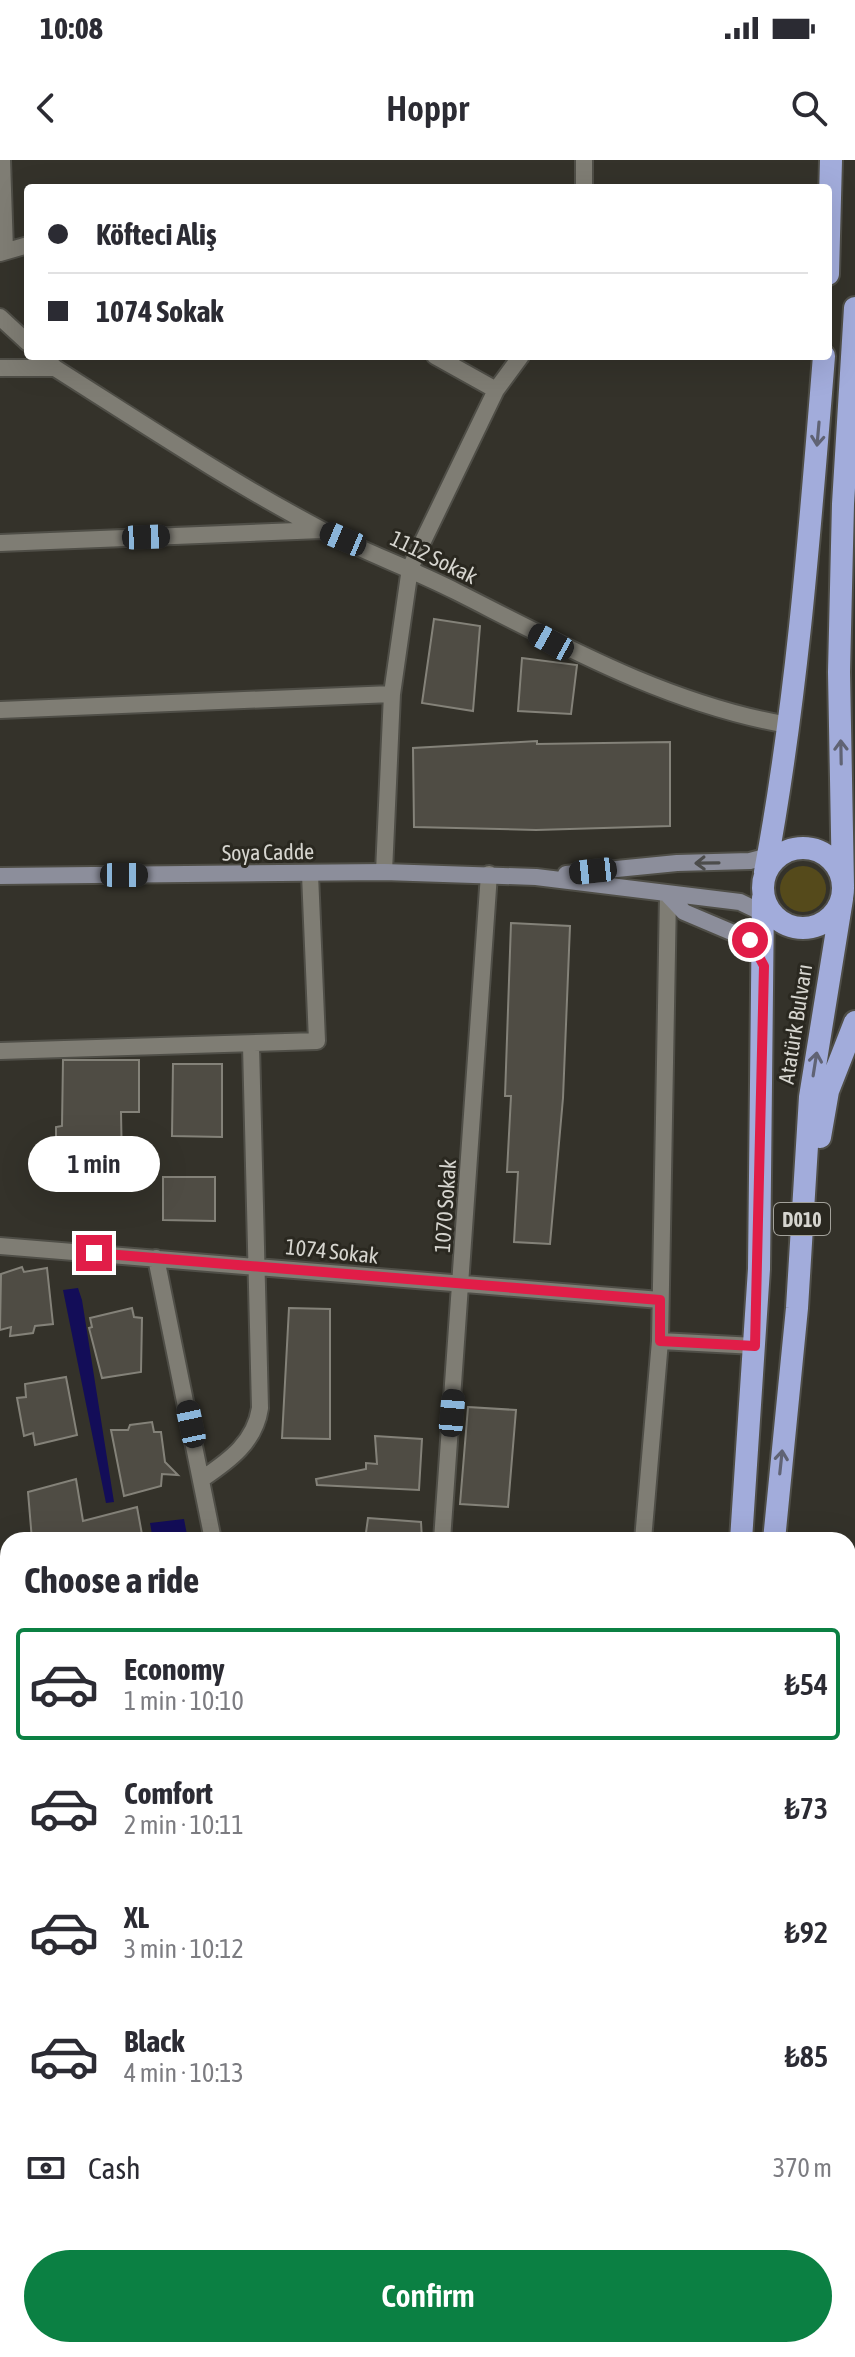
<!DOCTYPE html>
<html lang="en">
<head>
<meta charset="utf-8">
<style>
	:root { --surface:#fff; --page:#f7f7f7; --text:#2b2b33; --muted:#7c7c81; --line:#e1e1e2; --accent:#0b8043 }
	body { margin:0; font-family:"Asap Condensed",sans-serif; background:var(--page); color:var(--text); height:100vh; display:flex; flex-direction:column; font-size:30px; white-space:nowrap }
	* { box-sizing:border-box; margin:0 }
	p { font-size:26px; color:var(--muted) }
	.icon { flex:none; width:44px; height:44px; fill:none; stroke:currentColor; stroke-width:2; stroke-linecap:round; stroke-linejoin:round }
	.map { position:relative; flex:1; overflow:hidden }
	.side { position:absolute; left:0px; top:1372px; width:856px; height:826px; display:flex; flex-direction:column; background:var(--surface); border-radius:24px 24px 0 0; box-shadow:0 8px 32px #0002 }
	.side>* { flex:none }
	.banner { position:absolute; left:24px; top:24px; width:808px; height:176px; border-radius:8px; box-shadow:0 8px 32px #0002; display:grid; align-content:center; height:176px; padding:0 24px; background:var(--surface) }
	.end { position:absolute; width:36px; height:36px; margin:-18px; border:10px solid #e11d48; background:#fff; box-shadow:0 0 0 4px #fff }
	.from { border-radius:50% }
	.bubble { position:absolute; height:56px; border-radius:28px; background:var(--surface); box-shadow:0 8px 32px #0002; font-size:26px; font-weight:600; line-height:56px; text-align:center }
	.car { position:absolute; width:24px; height:48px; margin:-24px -12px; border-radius:10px; box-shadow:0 0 6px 2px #0007; background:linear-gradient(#222 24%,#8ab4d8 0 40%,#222 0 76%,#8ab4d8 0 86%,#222 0) }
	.banner b { display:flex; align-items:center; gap:28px; height:76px; font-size:30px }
	.banner b+b { border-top:2px solid var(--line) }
	.banner i { width:20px; height:20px; background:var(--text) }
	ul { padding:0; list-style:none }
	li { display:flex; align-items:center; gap:24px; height:112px; margin:0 16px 12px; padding:0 8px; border:4px solid transparent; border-radius:8px }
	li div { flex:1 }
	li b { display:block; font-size:30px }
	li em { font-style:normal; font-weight:600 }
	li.selected { border-color:var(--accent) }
	li>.icon { width:72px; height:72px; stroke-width:1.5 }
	h2 { padding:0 24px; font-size:36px; line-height:96px }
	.pay { display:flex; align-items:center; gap:20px; height:88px; padding:0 24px; font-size:30px }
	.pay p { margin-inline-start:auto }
	.primary-button { display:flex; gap:16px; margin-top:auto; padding:16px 24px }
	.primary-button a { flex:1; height:92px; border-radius:48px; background:var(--accent); color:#fff; font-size:32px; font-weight:600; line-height:92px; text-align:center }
	.status { display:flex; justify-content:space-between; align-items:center; height:56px; padding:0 40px; background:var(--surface); direction:ltr }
	.status svg { height:22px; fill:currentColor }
	header { display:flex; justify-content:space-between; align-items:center; height:104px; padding:0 24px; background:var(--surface); font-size:36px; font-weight:600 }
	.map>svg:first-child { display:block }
	.green { fill:#554a1b }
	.water { fill:#130d58 }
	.building { fill:#4f4c44; stroke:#848279; stroke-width:2 }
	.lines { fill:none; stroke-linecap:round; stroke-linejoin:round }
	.minor-casing { stroke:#4f4e47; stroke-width:20 }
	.secondary-casing { stroke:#4f4e47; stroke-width:20 }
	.trunk-casing { stroke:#4f4e47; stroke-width:26 }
	.minor { stroke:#7f7d74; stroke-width:16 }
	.secondary { stroke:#8c8e9b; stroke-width:16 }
	.trunk { stroke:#a2acdb; stroke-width:22 }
	.oneway { stroke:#606374 }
	.oneway2 { stroke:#4c4c4b }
	.route { stroke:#e11d48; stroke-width:10 }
	.labels { text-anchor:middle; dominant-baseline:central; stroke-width:6; stroke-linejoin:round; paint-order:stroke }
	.shield { fill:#2a2820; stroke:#a2a19a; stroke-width:2 }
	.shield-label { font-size:20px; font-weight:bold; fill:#d6d5cf }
	.street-label { font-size:22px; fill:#d6d5cf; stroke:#2a2820 }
</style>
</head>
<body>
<div class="status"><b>10:08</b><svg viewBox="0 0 49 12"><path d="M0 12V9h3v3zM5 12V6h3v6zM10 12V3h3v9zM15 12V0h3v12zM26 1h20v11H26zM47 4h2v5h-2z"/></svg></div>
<header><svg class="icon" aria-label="back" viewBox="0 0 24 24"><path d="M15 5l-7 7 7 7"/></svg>Hoppr<svg class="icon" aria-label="search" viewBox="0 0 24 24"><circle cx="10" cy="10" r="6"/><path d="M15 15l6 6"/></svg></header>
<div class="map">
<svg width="855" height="2197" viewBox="0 0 855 2197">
	<rect width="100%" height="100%" fill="#34322a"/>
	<!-- green -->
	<path class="green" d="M780 729a23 23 0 1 1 46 0a23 23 0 1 1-46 0Z"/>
	<!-- water -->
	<path class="water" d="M 78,1128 L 82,1140 L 114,1342 L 106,1343 L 63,1130 Z
		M 184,1359 L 188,1380 L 153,1380 L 150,1363 Z"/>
	<!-- building -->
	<path class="building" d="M 434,459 L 480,466 L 473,551 L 422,543 Z
		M 522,498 L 577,505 L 571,554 L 518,551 Z
		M 537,581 L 537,584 L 670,582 L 670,666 L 536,670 L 414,667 L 413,588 Z
		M 511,763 L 570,766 L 563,938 L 550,1084 L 514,1082 L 518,1012 L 507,1012 L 511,936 L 505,936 Z
		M 63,900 L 139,900 L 139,952 L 121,952 L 122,1006 L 56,1006 L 56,967 L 62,966 Z
		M 173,904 L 222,904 L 222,977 L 172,976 Z
		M 163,1017 L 215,1017 L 215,1061 L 163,1060 Z
		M 22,1107 L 24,1112 L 47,1108 L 53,1164 L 35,1166 L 33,1173 L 10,1176 L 11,1167 L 0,1170 L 1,1114 Z
		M 132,1148 L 134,1157 L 142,1158 L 141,1212 L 102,1218 L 89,1168 L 92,1167 L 90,1158 Z
		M 289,1148 L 330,1149 L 330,1279 L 282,1278 Z
		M 66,1217 L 77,1275 L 35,1285 L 33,1273 L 24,1276 L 17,1238 L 26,1237 L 25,1224 Z
		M 468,1247 L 516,1250 L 508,1347 L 460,1344 Z
		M 152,1262 L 154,1272 L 161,1272 L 165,1302 L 178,1315 L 162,1314 L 161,1326 L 124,1336 L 111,1270 L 128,1270 L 130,1265 Z
		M 375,1276 L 422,1279 L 419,1330 L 317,1325 L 316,1319 L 366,1309 L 366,1303 L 377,1304 Z
		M 76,1319 L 83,1361 L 137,1347 L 143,1380 L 32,1380 L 28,1332 Z
		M 368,1358 L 421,1362 L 422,1380 L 365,1380 Z"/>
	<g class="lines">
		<!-- minor casing -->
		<g class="minor-casing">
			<path id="minor" d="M 2,0 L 5,90
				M 584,0 L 584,28
				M 0,93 L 28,85
				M 0,157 L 28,183
				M 42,196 L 55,208 C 142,263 229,321 320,369 C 364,392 412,409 457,432 C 564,486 668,544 788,565
				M 435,196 L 496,230
				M 0,208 L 55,208
				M 0,383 L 321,370
				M 0,550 L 392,534
				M 384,712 L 392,534 L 410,408 L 496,230 L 521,196
				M 0,891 L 317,881 L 310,714
				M 0,1086 L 660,1140
				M 156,1098 L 213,1380
				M 660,1181 L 755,1186
				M 202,1319 C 230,1300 255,1282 260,1248 L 251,885
				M 442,1380 L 489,714
				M 643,1380 L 660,1181 L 668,735
				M 0,1412 L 8,1419
				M 0,1725 L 8,1727
				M 0,1759 L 8,1803
				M 0,1914 L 8,1914"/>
		</g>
		<!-- secondary casing -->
		<g class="secondary-casing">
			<path id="secondary" d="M 566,714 L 677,703 L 750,701 L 783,692
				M 0,716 L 384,712 L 536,717 L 740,742 L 777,760
				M 668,735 L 684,752 L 750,780 L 762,799"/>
		</g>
		<!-- trunk casing -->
		<g class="trunk-casing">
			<path id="trunk" d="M 828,114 L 831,0
				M763 728a40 40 0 1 1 80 0a40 40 0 1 1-80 0Z
				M 765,712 C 797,542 810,369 824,196
				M 843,726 L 839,512 L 843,344 L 855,148
				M 820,977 L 828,931 L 855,862
				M 741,1380 L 759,1109 L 763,738
				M 774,1380 L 797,1148 L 810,937 L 842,739
				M 687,2197 L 687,2190
				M 720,2197 L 721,2190"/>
		</g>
		<!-- minor -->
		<use href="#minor" class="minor"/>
		<!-- secondary -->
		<use href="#secondary" class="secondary"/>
		<!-- trunk -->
		<use href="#trunk" class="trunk"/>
	</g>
	<!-- one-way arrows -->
	<defs><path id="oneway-shaft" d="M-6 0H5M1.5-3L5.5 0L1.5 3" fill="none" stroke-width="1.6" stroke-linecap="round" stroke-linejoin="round" transform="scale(2)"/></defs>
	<g class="oneway">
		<use href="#oneway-shaft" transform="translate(818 274) rotate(95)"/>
		<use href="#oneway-shaft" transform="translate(841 592) rotate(-91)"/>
		<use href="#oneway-shaft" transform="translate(815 904) rotate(-81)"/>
		<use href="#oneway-shaft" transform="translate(781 1302) rotate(-84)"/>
	</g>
	<use class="oneway2" href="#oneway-shaft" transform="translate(707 703) rotate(179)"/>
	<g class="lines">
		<!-- route -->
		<path class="route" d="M 94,1093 L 660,1140 L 660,1181 L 755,1186 L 764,806 L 750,780"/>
	</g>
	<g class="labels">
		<!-- shield labels -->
		<rect class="shield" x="774" y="1043" width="56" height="32" rx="6"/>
		<g class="shield-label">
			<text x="802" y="1059">D010</text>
		</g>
		<!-- street labels -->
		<g class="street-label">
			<text transform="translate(434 397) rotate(26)">1112 Sokak</text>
			<text transform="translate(268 692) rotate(-1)">Soya Cadde</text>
			<text transform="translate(795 864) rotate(-81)">Atatürk Bulvarı</text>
			<text transform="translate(445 1046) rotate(-86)">1070 Sokak</text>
			<text transform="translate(332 1091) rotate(6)">1074 Sokak</text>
		</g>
	</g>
</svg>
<i class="end from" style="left:750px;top:780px"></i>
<i class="end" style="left:94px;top:1093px"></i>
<div class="bubble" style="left:28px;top:976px;width:132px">1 min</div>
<i class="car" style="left:146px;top:377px;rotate:88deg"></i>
<i class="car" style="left:343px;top:379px;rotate:293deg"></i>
<i class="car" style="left:551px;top:482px;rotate:299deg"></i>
<i class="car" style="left:593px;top:711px;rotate:264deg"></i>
<i class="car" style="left:124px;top:715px;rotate:90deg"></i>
<i class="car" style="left:452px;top:1253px;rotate:5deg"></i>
<i class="car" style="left:191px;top:1264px;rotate:348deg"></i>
<div class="banner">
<b><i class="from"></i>Köfteci Aliş</b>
<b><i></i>1074 Sokak</b>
</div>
<section class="side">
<h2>Choose a ride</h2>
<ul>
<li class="selected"><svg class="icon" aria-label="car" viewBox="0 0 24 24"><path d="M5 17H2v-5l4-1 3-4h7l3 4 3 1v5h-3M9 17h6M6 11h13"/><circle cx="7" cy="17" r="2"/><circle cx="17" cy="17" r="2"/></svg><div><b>Economy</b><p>1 min · 10:10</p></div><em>₺54</em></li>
<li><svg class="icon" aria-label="car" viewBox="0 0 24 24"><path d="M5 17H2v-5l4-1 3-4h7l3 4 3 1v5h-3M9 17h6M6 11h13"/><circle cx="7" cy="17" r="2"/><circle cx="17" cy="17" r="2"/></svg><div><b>Comfort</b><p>2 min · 10:11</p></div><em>₺73</em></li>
<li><svg class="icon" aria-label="car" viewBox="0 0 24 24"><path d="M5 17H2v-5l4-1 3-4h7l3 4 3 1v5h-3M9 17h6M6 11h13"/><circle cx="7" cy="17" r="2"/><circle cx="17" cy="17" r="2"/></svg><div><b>XL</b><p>3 min · 10:12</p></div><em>₺92</em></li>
<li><svg class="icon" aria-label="car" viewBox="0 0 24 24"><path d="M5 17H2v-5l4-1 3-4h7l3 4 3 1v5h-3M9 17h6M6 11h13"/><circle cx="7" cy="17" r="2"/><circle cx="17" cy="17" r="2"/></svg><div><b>Black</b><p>4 min · 10:13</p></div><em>₺85</em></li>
</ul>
<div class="pay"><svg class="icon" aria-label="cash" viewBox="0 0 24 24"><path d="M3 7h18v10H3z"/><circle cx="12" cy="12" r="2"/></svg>Cash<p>370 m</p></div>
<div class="primary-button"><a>Confirm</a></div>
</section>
</div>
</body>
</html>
